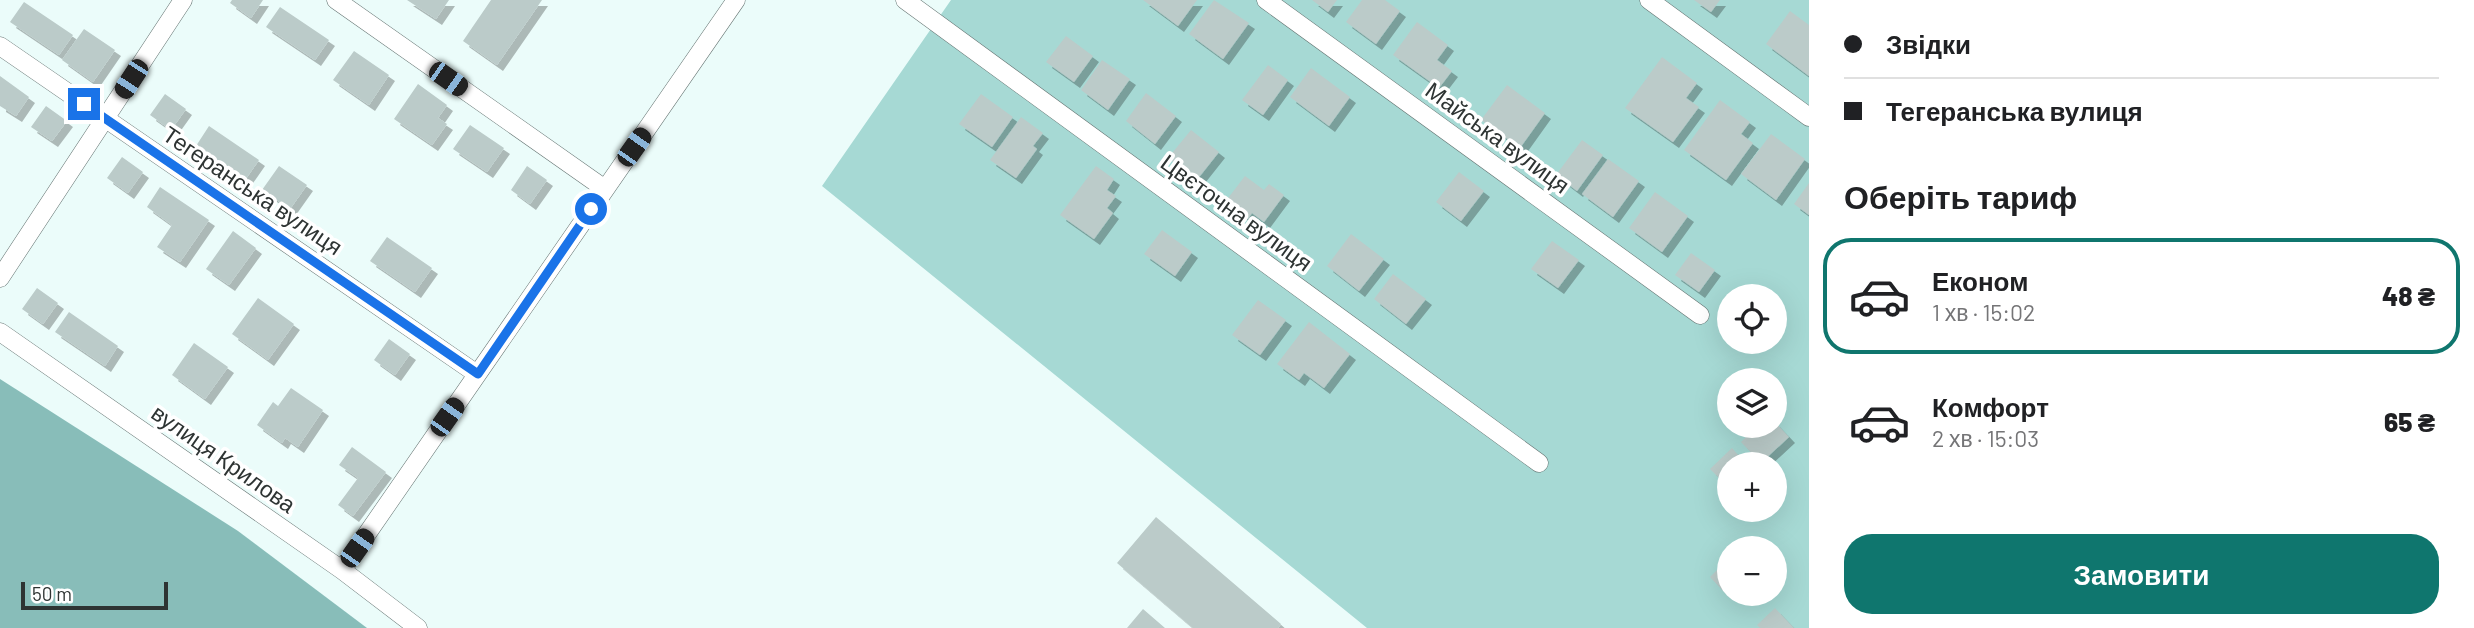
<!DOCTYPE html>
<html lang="uk">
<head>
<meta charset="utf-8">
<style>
	:root { --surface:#fff; --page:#f6f6f6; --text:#202124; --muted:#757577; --line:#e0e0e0; --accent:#0f766e }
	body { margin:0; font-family:Barlow,sans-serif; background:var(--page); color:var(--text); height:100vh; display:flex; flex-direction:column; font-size:26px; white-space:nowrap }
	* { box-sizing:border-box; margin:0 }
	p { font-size:23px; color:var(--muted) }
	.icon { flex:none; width:38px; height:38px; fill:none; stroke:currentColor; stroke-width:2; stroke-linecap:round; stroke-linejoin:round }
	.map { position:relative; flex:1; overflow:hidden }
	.sheet { display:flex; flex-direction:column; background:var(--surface); width:665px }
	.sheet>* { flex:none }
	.guide { display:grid; align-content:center; height:154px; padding:0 35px; background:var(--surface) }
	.fabs { position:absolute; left:1717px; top:284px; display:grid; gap:14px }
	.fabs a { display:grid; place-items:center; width:70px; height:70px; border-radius:50%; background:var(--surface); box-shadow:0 7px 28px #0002; font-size:35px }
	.scale { position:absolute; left:21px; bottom:18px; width:147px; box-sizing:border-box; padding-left:7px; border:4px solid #2e3433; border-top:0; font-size:19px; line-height:24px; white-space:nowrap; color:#2e3433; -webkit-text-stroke:5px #fff; paint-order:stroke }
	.end { position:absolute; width:32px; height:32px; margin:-16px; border:9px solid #1a73e8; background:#fff; box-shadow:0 0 0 4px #fff }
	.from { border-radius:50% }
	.car { position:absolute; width:21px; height:42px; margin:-21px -10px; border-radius:9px; box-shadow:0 0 5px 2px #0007; background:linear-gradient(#222 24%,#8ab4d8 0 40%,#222 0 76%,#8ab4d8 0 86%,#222 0) }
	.guide b { display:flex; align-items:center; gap:24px; height:66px; font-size:26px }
	.guide b+b { border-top:2px solid var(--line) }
	.guide i { width:18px; height:18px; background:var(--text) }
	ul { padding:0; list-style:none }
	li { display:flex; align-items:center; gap:21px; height:116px; margin:0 14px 10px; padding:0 21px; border:4px solid transparent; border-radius:28px }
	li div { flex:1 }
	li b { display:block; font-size:26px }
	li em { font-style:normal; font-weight:800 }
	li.selected { border-color:var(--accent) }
	li>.icon { width:63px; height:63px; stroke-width:1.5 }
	h2 { padding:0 35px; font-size:32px; line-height:84px }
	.primary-button { display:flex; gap:14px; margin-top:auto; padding:14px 35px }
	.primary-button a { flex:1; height:80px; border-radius:28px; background:var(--accent); color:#fff; font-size:28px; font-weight:800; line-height:80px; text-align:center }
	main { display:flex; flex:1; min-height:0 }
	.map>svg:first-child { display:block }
	.green { fill:#a6d9d4; fill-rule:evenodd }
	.forest { fill:#88bdb9 }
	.building { fill:#bbcbc9; filter:url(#shadow) }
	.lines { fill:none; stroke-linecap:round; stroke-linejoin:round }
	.minor-casing { stroke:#647371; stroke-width:19 }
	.minor { stroke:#fff; stroke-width:18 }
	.route { stroke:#1a73e8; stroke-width:9 }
	.labels { text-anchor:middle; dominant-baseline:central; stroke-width:7; stroke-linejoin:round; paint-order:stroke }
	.street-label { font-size:23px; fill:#2e3433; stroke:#fff }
</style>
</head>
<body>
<main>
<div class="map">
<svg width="1809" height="628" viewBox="0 0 1809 628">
	<defs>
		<filter id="shadow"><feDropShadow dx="6" dy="6" stdDeviation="0" flood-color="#0004"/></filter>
	</defs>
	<rect width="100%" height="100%" fill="#ebfcfa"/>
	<!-- green -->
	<path class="green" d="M 951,0 L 1809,0 L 1809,628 L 1367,628 L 822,186 ZM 1729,296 L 1774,296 L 1774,341 L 1729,341 ZM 1729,380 L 1774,380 L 1774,425 L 1729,425 ZM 1729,464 L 1774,464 L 1774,509 L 1729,509 ZM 1729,548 L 1774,548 L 1774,593 L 1729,593 Z"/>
	<!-- forest -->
	<path class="forest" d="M 0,379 L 238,531 L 367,628 L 0,628 Z"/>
	<!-- building -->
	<path class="building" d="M 232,0 L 263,0 L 251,18 L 230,3 Z
		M 407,0 L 449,0 L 436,19 Z
		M 491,0 L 542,0 L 497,65 L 463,41 Z
		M 1143,0 L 1197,0 L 1178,26 Z
		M 1214,0 L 1249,23 L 1223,59 L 1189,34 Z
		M 1312,0 L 1337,0 L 1328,12 Z
		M 1362,0 L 1385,0 L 1400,11 L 1376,44 L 1346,22 Z
		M 1694,0 L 1720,0 L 1711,12 Z
		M 24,2 L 73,35 L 59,55 L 10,22 Z
		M 280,7 L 329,40 L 315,60 L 266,27 Z
		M 1790,11 L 1809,25 L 1809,76 L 1766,44 Z
		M 1417,22 L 1448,45 L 1437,60 L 1452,71 L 1439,88 L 1393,55 Z
		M 84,29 L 115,50 L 93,82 L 62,60 Z
		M 1066,36 L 1093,56 L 1074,82 L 1046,62 Z
		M 354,51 L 389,75 L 369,105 L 333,80 Z
		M 1662,57 L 1697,83 L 1686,98 L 1699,107 L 1673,142 L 1625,108 Z
		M 1102,60 L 1130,79 L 1108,110 L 1081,90 Z
		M 1268,65 L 1288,80 L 1263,115 L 1242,100 Z
		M 1311,68 L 1350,97 L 1329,126 L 1290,97 Z
		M 0,76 L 29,97 L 16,116 L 0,106 Z
		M 418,84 L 447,105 L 438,118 L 447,124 L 432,145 L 394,119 Z
		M 1507,85 L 1545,113 L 1520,148 L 1481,120 Z
		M 1146,93 L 1176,116 L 1155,144 L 1126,121 Z
		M 165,94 L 186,109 L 171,130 L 150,115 Z
		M 981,94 L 1013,117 L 992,147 L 959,124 Z
		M 1720,100 L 1750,122 L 1741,134 L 1753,143 L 1726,180 L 1684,150 Z
		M 46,106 L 67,121 L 52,141 L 31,127 Z
		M 1021,117 L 1043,133 L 1033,146 L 1037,149 L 1016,178 L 990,160 Z
		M 470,125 L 504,148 L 487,172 L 453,149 Z
		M 209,126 L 259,160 L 245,180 L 196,146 Z
		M 1191,130 L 1219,152 L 1196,181 L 1168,158 Z
		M 1771,134 L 1805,159 L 1776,200 L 1741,174 Z
		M 1582,140 L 1603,155 L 1577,191 L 1556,175 Z
		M 122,157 L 143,172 L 128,193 L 107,178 Z
		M 1608,159 L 1639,181 L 1613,217 L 1582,194 Z
		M 279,166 L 307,185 L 290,209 L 262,190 Z
		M 527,166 L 547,180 L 530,204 L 511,190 Z
		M 1096,166 L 1114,179 L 1107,190 L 1116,196 L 1107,208 L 1113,213 L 1094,239 L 1060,215 Z
		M 1459,172 L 1484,191 L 1461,221 L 1436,202 Z
		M 1245,176 L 1264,190 L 1269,184 L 1284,195 L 1264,222 L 1252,213 L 1248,219 L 1225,202 Z
		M 1809,183 L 1809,215 L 1794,204 Z
		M 160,187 L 209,220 L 180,262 L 157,247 L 172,225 L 147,207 Z
		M 1655,192 L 1688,216 L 1662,252 L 1629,228 Z
		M 1162,230 L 1192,252 L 1175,276 L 1144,254 Z
		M 233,231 L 256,248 L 229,285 L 206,269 Z
		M 1351,234 L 1384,259 L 1359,291 L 1327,266 Z
		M 387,237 L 432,268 L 415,292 L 370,261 Z
		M 1552,241 L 1579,260 L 1558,288 L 1531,269 Z
		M 1691,253 L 1715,270 L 1699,292 L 1675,275 Z
		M 1393,274 L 1426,299 L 1406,324 L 1374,299 Z
		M 37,288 L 58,303 L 43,324 L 22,309 Z
		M 258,298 L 294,324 L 268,360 L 232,334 Z
		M 1258,300 L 1286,320 L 1260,355 L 1232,335 Z
		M 69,312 L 118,346 L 105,366 L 55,332 Z
		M 1309,322 L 1350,354 L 1324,388 L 1304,373 L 1299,380 L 1277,364 Z
		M 389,339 L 410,354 L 395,375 L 374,360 Z
		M 194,343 L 228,367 L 205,399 L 172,375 Z
		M 291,388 L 323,410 L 298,447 L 285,438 L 282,443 L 257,425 L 273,402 L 278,406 Z
		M 1774,421 L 1789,437 L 1761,463 L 1741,442 L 1758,425 L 1774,425 Z
		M 352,447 L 386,472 L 353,516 L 338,505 L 358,478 L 339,465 Z
		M 1732,448 L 1746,464 L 1729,464 L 1729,488 L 1710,469 Z
		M 1156,517 L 1281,624 L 1278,628 L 1193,628 L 1117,563 Z
		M 1722,565 L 1729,572 L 1729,585 L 1723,591 L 1710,577 Z
		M 1775,608 L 1794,628 L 1760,628 L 1757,625 Z
		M 1143,609 L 1165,628 L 1127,628 Z"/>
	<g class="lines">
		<!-- minor casing -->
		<g class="minor-casing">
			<path id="minor" d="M 336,0 L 605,189
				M 905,0 L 1539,463
				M 1266,0 L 1700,315
				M 1649,0 L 1809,117
				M 0,46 L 477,374
				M 0,278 L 183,0
				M 0,332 L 342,570 L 418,628
				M 342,570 L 736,0"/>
		</g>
		<!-- minor -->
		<use href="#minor" class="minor"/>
	</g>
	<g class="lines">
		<!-- route -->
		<path class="route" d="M 84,104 L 478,374 L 591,209"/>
	</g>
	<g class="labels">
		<!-- street labels -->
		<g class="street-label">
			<text transform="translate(1498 137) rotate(36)">Майська вулиця</text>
			<text transform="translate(253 190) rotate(34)">Тегеранська вулиця</text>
			<text transform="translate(1237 212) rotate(36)">Цвєточна вулиця</text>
			<text transform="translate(224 458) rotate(35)">вулиця Крилова</text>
		</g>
	</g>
</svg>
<div class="fabs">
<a><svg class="icon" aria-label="locate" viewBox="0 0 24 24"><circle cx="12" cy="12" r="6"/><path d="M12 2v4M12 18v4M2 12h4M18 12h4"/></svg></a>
<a><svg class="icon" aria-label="layers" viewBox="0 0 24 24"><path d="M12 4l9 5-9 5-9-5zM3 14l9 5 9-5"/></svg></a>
<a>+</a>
<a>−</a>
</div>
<div class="scale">50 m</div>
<i class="end from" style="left:591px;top:209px"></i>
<i class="end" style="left:84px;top:104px"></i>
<i class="car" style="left:131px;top:79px;rotate:213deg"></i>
<i class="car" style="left:448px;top:79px;rotate:125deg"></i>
<i class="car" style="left:634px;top:147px;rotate:35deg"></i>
<i class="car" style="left:447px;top:417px;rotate:35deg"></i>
<i class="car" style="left:357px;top:548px;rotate:35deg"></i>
</div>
<section class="sheet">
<div class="guide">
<b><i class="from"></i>Звідки</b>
<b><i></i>Тегеранська вулиця</b>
</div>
<h2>Оберіть тариф</h2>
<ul>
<li class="selected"><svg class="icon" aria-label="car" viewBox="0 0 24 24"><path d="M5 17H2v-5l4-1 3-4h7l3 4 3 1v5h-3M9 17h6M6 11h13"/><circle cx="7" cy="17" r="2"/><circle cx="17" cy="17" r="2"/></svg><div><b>Економ</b><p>1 хв · 15:02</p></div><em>48 ₴</em></li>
<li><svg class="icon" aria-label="car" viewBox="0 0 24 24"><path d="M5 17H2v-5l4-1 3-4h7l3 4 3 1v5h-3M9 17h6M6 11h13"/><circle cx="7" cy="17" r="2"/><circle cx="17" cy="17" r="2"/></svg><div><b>Комфорт</b><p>2 хв · 15:03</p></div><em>65 ₴</em></li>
</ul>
<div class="primary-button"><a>Замовити</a></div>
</section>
</main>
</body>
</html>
